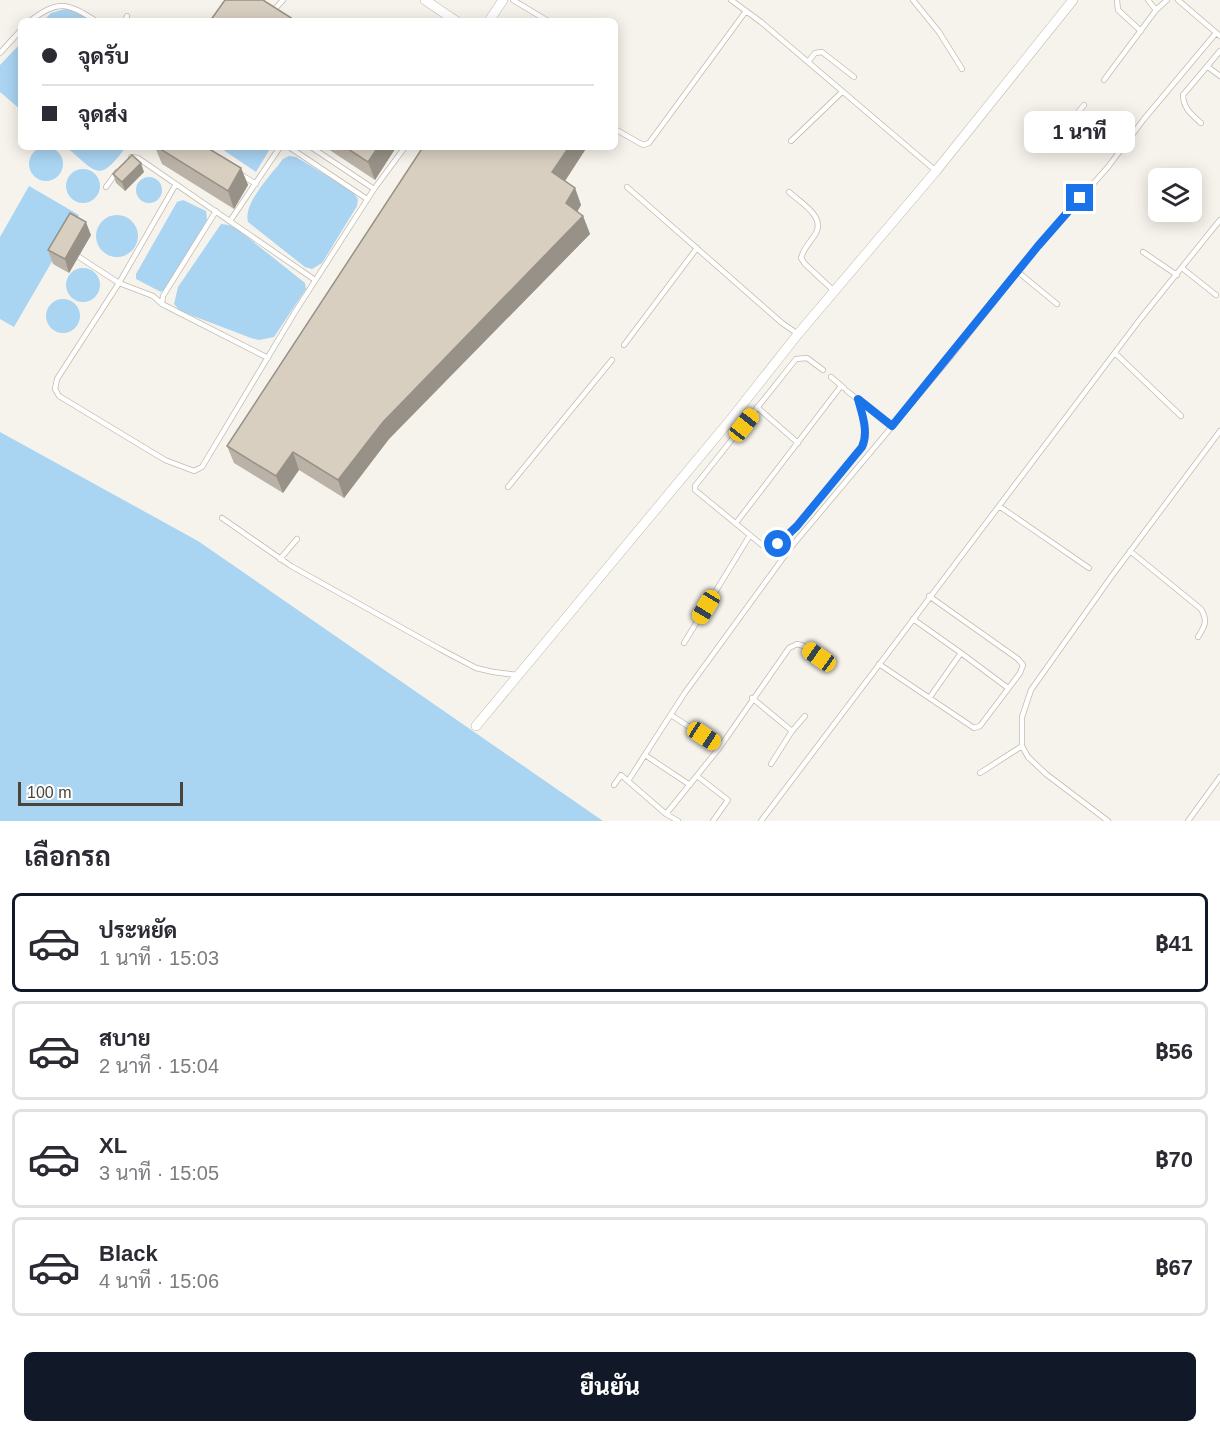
<!DOCTYPE html>
<html lang="th">
<head>
<meta charset="utf-8">
<style>
	:root { --surface:#fff; --page:#f7f7f7; --text:#2b2b33; --muted:#7c7c81; --line:#e1e1e2; --accent:#111827 }
	body { margin:0; font-family:Arial,Sarabun,sans-serif; background:var(--page); color:var(--text); height:100vh; display:flex; flex-direction:column; font-size:22px; white-space:nowrap }
	* { box-sizing:border-box; margin:0 }
	p { font-size:20px; color:var(--muted) }
	.icon { flex:none; width:33px; height:33px; fill:none; stroke:currentColor; stroke-width:2; stroke-linecap:round; stroke-linejoin:round }
	.map { position:relative; height:821px; overflow:hidden }
	.sheet { display:flex; flex-direction:column; background:var(--surface); flex:1 }
	.sheet>* { flex:none }
	.hud { position:absolute; left:18px; top:18px; width:600px; height:132px; border-radius:9px; box-shadow:0 3px 15px #0003; display:grid; align-content:center; height:132px; padding:0 24px; background:var(--surface) }
	.fabs { position:absolute; left:1148px; top:168px; display:grid; gap:12px }
	.fabs a { display:grid; place-items:center; width:54px; height:54px; border-radius:9px; background:var(--surface); box-shadow:0 3px 15px #0003; font-size:30px }
	.scale { position:absolute; left:18px; bottom:15px; width:165px; box-sizing:border-box; padding-left:6px; border:3px solid #4b4439; border-top:0; font-size:16px; line-height:21px; white-space:nowrap; color:#4b4439; -webkit-text-stroke:4px #fff; paint-order:stroke }
	.end { position:absolute; width:27px; height:27px; margin:-14px; border:8px solid #1a73e8; background:#fff; box-shadow:0 0 0 3px #fff }
	.from { border-radius:50% }
	.bubble { position:absolute; height:42px; border-radius:9px; background:var(--surface); box-shadow:0 3px 15px #0003; font-size:20px; font-weight:800; line-height:42px; text-align:center }
	.car { position:absolute; width:18px; height:36px; margin:-18px -9px; border-radius:8px; box-shadow:0 0 4px 2px #0007; background:linear-gradient(#f5c518 24%,#345 0 40%,#f5c518 0 76%,#345 0 86%,#f5c518 0) }
	.hud b { display:flex; align-items:center; gap:21px; height:57px; font-size:22px }
	.hud b+b { border-top:2px solid var(--line) }
	.hud i { width:15px; height:15px; background:var(--text) }
	ul { padding:0; list-style:none }
	li { display:flex; align-items:center; gap:18px; height:99px; margin:0 12px 9px; padding:0 12px; border:3px solid var(--line); border-radius:9px }
	li div { flex:1 }
	li b { display:block; font-size:22px }
	li em { font-style:normal; font-weight:800 }
	li.active { border-color:var(--accent) }
	li>.icon { width:54px; height:54px; stroke-width:1.5 }
	h2 { padding:0 24px; font-size:27px; line-height:72px }
	.cta { display:flex; gap:12px; margin-top:auto; padding:12px 24px }
	.cta a { flex:1; height:69px; border-radius:9px; background:var(--accent); color:#fff; font-size:24px; font-weight:800; line-height:69px; text-align:center }
	.map>svg:first-child { display:block }
	.water { fill:#a9d4f2 }
	.lines { fill:none; stroke-linecap:round; stroke-linejoin:round }
	.lane-casing { stroke:#c2bbae; stroke-width:6 }
	.street-casing { stroke:#c2bbae; stroke-width:10 }
	.lane { stroke:#fff; stroke-width:4.5 }
	.street { stroke:#fff; stroke-width:9 }
	.wall { fill:#bab2a6 }
	.shaded-wall { fill:#979187 }
	.building { fill:#d8cfc1; stroke:#979187; stroke-width:1.5 }
	.route { stroke:#1a73e8; stroke-width:8 }
</style>
</head>
<body>
<div class="map">
<svg width="1220" height="821" viewBox="0 0 1220 821">
	<rect width="100%" height="100%" fill="#f6f3ec"/>
	<!-- water -->
	<path class="water" d="M 65,9 L 74,10 L 91,21 L 43,21 L 51,13 Z
		M 21,43 L 21,110 L 0,92 L 0,65 Z
		M29 164a17 17 0 1 1 34 0a17 17 0 1 1-34 0Z
		M 66,147 L 126,147 C 98,184 98,173 66,147 Z
		M 219,147 L 271,147 L 256,172 Z
		M 289,156 L 296,157 L 352,191 L 358,199 L 357,206 L 322,263 L 312,269 L 305,267 L 248,222 C 243,203 271,175 283,159 Z
		M66 186a17 17 0 1 1 34 0a17 17 0 1 1-34 0Z
		M136 190a13 13 0 1 1 26 0a13 13 0 1 1-26 0Z
		M 29,186 L 79,215 L 14,327 L 0,319 L 0,237 Z
		M 183,200 L 206,211 L 207,220 L 167,288 L 161,292 L 136,279 L 136,274 L 177,202 Z
		M96 236a21 21 0 1 1 42 0a21 21 0 1 1-42 0Z
		M 221,224 L 229,225 L 237,229 L 305,283 L 306,289 L 274,337 L 259,340 L 251,338 L 180,311 L 174,304 L 178,287 Z
		M66 285a17 17 0 1 1 34 0a17 17 0 1 1-34 0Z
		M46 316a17 17 0 1 1 34 0a17 17 0 1 1-34 0Z
		M 0,432 L 198,541 L 603,821 L 0,821 Z"/>
	<g class="lines">
		<!-- lane casing -->
		<g class="lane-casing">
			<path id="lane" d="M 513,0 L 548,21
				M 731,0 L 761,22 L 936,171
				M 913,0 L 939,32 L 962,69
				M 1117,0 L 1118,10 L 1141,31
				M 1148,0 L 1156,10
				M 1178,0 L 1220,36
				M 273,11 L 283,0
				M 30,21 C 58,0 66,2 96,21
				M 125,21 L 127,16
				M 0,53 L 21,30
				M 808,62 L 815,53 L 822,52 L 854,77
				M 1208,67 L 1220,76
				M 1104,80 L 1156,10 L 1167,0
				M 1201,123 C 1192,115 1183,108 1183,95 L 1220,51
				M 1069,124 L 1084,105
				M 615,129 L 643,145 L 649,143 L 746,11
				M 791,141 L 842,92
				M 289,147 L 367,199
				M 311,147 L 374,189 L 405,147
				M 131,157 L 138,158 L 315,280
				M 240,174 L 256,184
				M 176,184 L 119,283 L 57,379 L 55,389 L 59,396 L 165,460 L 194,471 L 202,467 L 295,312 L 374,189
				M 106,187 L 117,172
				M 627,187 L 782,323 L 798,334
				M 789,192 C 800,202 825,216 816,233 C 810,243 804,247 801,258 L 805,264 L 834,291
				M 230,221 L 280,147
				M 1143,252 L 1177,275
				M 79,257 L 119,283 L 153,296 L 162,304 L 163,296 L 216,211
				M 1182,268 L 1216,295
				M 1018,272 L 1057,304
				M 162,304 L 268,358
				M 624,345 L 697,248
				M 1115,353 L 1181,416
				M 823,370 L 807,358 L 796,359 L 695,486 L 695,490 L 762,545 L 772,546 L 785,539 L 862,447 C 869,432 862,414 858,399
				M 831,377 L 844,388
				M 847,391 L 892,426
				M 757,407 L 798,443
				M 508,487 L 612,360
				M 999,506 L 1089,568
				M 222,518 L 291,566 L 440,649 L 476,668 L 493,672 L 517,675
				M 736,523 L 841,386
				M 1130,551 L 1201,609 C 1208,621 1205,626 1198,637
				M 280,559 L 297,539
				M 913,619 L 961,653
				M 684,643 L 750,535
				M 879,664 L 974,728 L 980,726 L 1020,673 L 1023,665 L 1018,659 L 929,596
				M 930,697 L 961,653 L 1008,688
				M 752,698 L 792,731 L 771,764
				M 671,715 L 720,747
				M 792,731 L 805,716
				M 645,755 L 690,785
				M 980,773 L 1022,746
				M 697,776 L 728,800 L 713,821
				M 628,781 L 666,814 L 678,821
				M 614,785 L 621,775 L 628,781 L 684,694 L 791,547 L 952,355 L 1038,246 L 1108,167 L 1144,119 L 1216,33
				M 666,814 L 720,747 L 789,648 L 797,644 L 804,646 L 831,665
				M 761,821 L 1141,318 L 1220,220
				M 1108,821 L 1046,774 L 1028,757 L 1022,746 L 1022,717 L 1031,690 L 1111,577 L 1220,431
				M 1188,821 L 1220,777"/>
		</g>
		<!-- street casing -->
		<g class="street-casing">
			<path id="street" d="M 425,0 L 456,21
				M 489,21 L 503,0
				M 476,726 L 731,419 L 798,334 L 936,171 L 1073,0"/>
		</g>
		<!-- lane -->
		<use href="#lane" class="lane"/>
		<!-- street -->
		<use href="#street" class="street"/>
	</g>
	<!-- wall -->
	<path class="wall" d="M 155,147 L 206,147 L 241,168 L 248,185 L 234,209 L 162,164 Z
		M 325,147 L 394,147 L 395,149 L 375,180 Z
		M 423,147 L 587,147 L 565,181 L 575,188 L 581,205 L 577,212 L 583,216 L 590,234 L 389,439 L 344,498 L 299,470 L 283,493 L 234,463 L 227,446 Z
		M 144,172 L 125,191 L 116,183 L 113,174 Z
		M 91,235 L 69,273 L 53,264 L 48,250 Z"/>
	<!-- shaded-wall -->
	<path class="shaded-wall" d="M 378,147 L 394,147 L 395,149 L 375,180 L 368,162 Z
		M 569,147 L 587,147 L 559,190 L 552,172 Z
		M 141,163 L 144,172 L 125,191 L 122,182 Z
		M 241,168 L 248,185 L 234,209 L 228,191 Z
		M 575,188 L 581,205 L 572,220 L 566,203 Z
		M 583,216 L 590,234 L 389,439 L 344,498 L 338,480 L 383,422 Z
		M 86,222 L 91,235 L 69,273 L 65,259 Z
		M 293,452 L 299,470 L 283,493 L 276,476 Z"/>
	<!-- building -->
	<path class="building" d="M 225,0 L 263,0 L 296,21 L 210,21 Z
		M 157,147 L 206,147 L 241,168 L 228,191 Z
		M 345,147 L 378,147 L 368,162 Z
		M 423,147 L 569,147 L 552,172 L 575,188 L 566,203 L 583,216 L 383,422 L 338,480 L 293,452 L 276,476 L 227,446 Z
		M 132,155 L 141,163 L 122,182 L 113,174 Z
		M 70,213 L 86,222 L 65,259 L 48,250 Z"/>
	<g class="lines">
		<!-- route -->
		<path class="route" d="M 778,544 L 797,526 L 862,447 C 869,432 862,414 858,399 L 892,426 L 1038,246 L 1080,198"/>
	</g>
</svg>
<div class="fabs">
<a><svg class="icon" aria-label="layers" viewBox="0 0 24 24"><path d="M12 4l9 5-9 5-9-5zM3 14l9 5 9-5"/></svg></a>
</div>
<div class="scale">100 m</div>
<i class="end from" style="left:778px;top:544px"></i>
<i class="end" style="left:1080px;top:198px"></i>
<div class="bubble" style="left:1024px;top:111px;width:111px">1 นาที</div>
<i class="car" style="left:744px;top:425px;rotate:38deg"></i>
<i class="car" style="left:706px;top:607px;rotate:211deg"></i>
<i class="car" style="left:819px;top:657px;rotate:305deg"></i>
<i class="car" style="left:704px;top:736px;rotate:123deg"></i>
<div class="hud">
<b><i class="from"></i>จุดรับ</b>
<b><i></i>จุดส่ง</b>
</div>
</div>
<section class="sheet">
<h2>เลือกรถ</h2>
<ul>
<li class="active"><svg class="icon" aria-label="car" viewBox="0 0 24 24"><path d="M5 17H2v-5l4-1 3-4h7l3 4 3 1v5h-3M9 17h6M6 11h13"/><circle cx="7" cy="17" r="2"/><circle cx="17" cy="17" r="2"/></svg><div><b>ประหยัด</b><p>1 นาที · 15:03</p></div><em>฿41</em></li>
<li><svg class="icon" aria-label="car" viewBox="0 0 24 24"><path d="M5 17H2v-5l4-1 3-4h7l3 4 3 1v5h-3M9 17h6M6 11h13"/><circle cx="7" cy="17" r="2"/><circle cx="17" cy="17" r="2"/></svg><div><b>สบาย</b><p>2 นาที · 15:04</p></div><em>฿56</em></li>
<li><svg class="icon" aria-label="car" viewBox="0 0 24 24"><path d="M5 17H2v-5l4-1 3-4h7l3 4 3 1v5h-3M9 17h6M6 11h13"/><circle cx="7" cy="17" r="2"/><circle cx="17" cy="17" r="2"/></svg><div><b>XL</b><p>3 นาที · 15:05</p></div><em>฿70</em></li>
<li><svg class="icon" aria-label="car" viewBox="0 0 24 24"><path d="M5 17H2v-5l4-1 3-4h7l3 4 3 1v5h-3M9 17h6M6 11h13"/><circle cx="7" cy="17" r="2"/><circle cx="17" cy="17" r="2"/></svg><div><b>Black</b><p>4 นาที · 15:06</p></div><em>฿67</em></li>
</ul>
<div class="cta"><a>ยืนยัน</a></div>
</section>
</body>
</html>
